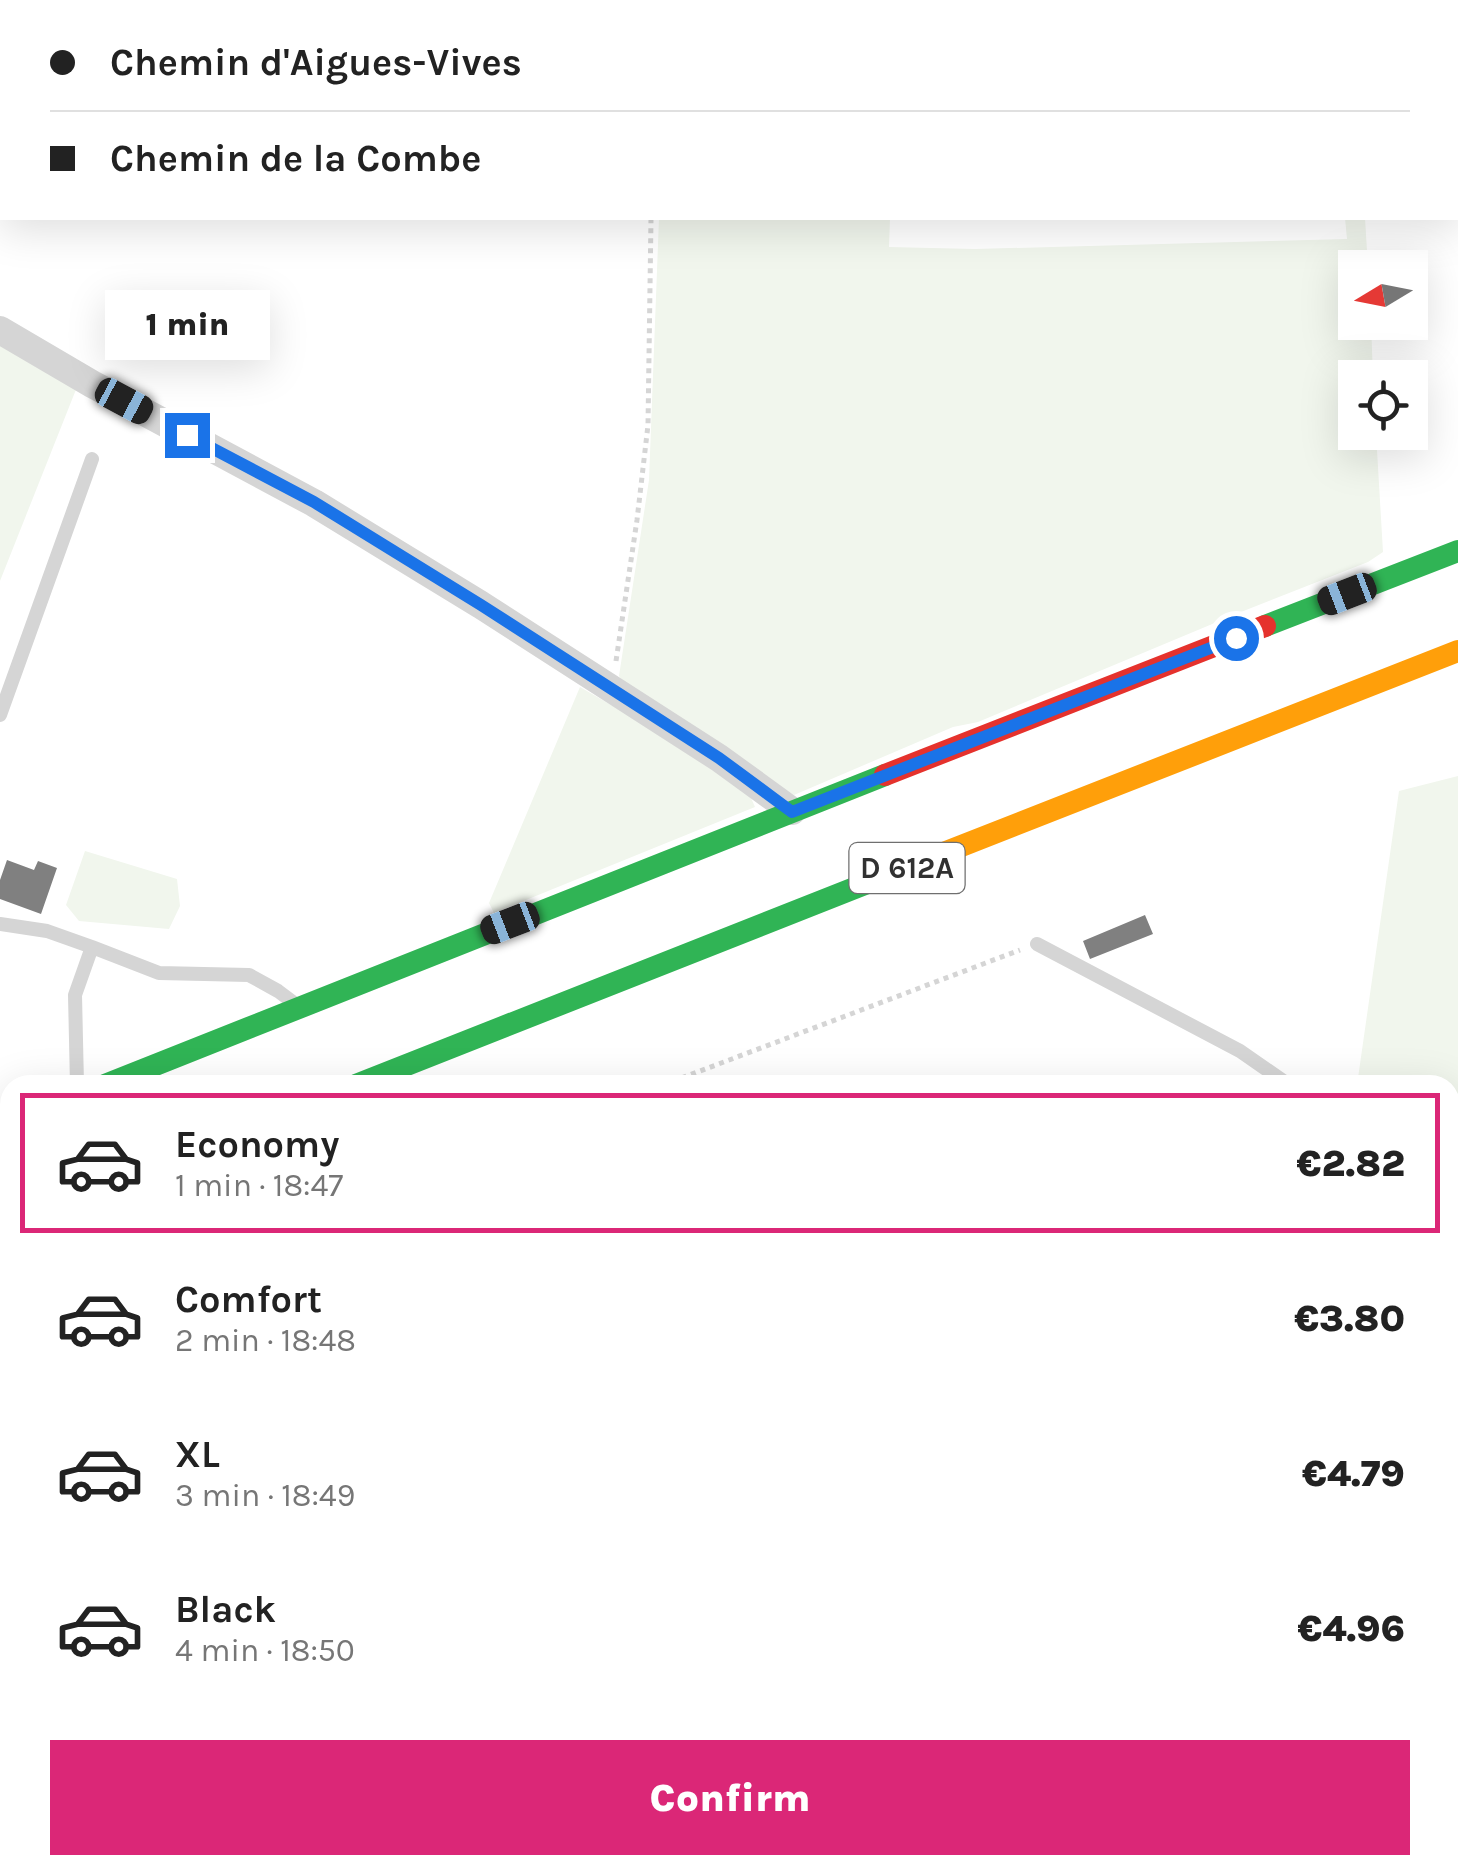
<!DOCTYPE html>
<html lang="en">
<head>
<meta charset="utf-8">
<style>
	:root { --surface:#fff; --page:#f2f2f2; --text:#222; --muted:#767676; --line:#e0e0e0; --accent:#db2777 }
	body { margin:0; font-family:Karla,sans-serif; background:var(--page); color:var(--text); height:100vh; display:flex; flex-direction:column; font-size:38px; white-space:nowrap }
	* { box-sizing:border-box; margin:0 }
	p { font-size:32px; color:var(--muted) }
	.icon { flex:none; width:55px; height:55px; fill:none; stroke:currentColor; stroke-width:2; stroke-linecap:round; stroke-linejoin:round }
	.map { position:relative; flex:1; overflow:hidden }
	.sheet { position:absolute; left:0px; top:1075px; width:1460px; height:800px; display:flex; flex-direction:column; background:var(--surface); border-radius:30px 30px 0 0; box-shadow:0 10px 40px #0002 }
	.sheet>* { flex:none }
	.hud { position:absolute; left:0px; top:0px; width:1460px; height:220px; box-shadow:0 10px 40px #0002; display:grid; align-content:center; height:220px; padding:0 50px; background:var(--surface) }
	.needle { width:65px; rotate:260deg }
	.fabs { position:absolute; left:1338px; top:250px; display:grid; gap:20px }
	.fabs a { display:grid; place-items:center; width:90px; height:90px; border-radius:0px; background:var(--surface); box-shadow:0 10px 40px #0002; font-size:50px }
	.end { position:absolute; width:45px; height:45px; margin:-22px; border:12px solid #1a73e8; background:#fff; box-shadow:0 0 0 5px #fff }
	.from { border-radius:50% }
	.bubble { position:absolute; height:70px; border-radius:0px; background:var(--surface); box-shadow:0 10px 40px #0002; font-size:32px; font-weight:800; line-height:70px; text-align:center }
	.car { position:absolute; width:30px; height:60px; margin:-30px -15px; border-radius:12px; box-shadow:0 0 8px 2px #0007; background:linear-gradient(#222 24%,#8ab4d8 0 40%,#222 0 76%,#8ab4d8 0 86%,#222 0) }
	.hud b { display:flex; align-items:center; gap:35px; height:95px; font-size:38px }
	.hud b+b { border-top:2px solid var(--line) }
	.hud i { width:25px; height:25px; background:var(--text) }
	ul { padding:18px 0 0; list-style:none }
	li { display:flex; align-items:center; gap:30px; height:140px; margin:0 20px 15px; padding:0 30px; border:5px solid transparent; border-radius:0px }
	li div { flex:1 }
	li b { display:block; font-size:38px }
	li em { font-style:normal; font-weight:800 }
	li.current { border-color:var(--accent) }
	li>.icon { width:90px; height:90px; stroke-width:1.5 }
	.action { display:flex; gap:20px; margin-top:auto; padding:20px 50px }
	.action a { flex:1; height:115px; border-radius:0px; background:var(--accent); color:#fff; font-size:40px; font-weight:800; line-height:115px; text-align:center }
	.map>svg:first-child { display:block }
	.green { fill:#f1f6ed }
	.building { fill:#808080 }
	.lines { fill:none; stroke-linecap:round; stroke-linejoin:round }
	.path { stroke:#d5d5d5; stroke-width:5; stroke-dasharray:5 5; stroke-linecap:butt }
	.lane { stroke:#d5d5d5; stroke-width:14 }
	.street { stroke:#d5d5d5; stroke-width:28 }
	.fast { stroke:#30b455; stroke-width:22 }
	.slow { stroke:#ff9f0a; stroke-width:22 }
	.jam { stroke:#e5322d; stroke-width:22 }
	.route { stroke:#1a73e8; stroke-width:12 }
	.labels { text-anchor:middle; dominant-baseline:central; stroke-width:10; stroke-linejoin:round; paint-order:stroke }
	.shield { fill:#fff; stroke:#6f6f6f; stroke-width:2.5 }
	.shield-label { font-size:30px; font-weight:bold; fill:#313131 }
</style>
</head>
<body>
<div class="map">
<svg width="1458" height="1875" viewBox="0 0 1458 1875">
	<rect width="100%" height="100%" fill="#fff"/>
	<!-- green -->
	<path class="green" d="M 656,0 L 843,0 L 843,2 L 656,2 Z
		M 659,218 L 890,218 L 889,247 L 975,249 L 1347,239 L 1345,218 L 1365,218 L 1368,267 L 1355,268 L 1355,322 L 1371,323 L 1373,377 L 1355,378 L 1355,432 L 1376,433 L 1383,552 L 1368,562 L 1241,612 L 978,722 L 953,727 L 794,795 L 636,699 L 619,676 L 649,480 Z
		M 0,341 L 77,387 L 0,581 Z
		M 580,687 L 725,771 L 748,791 L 755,807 L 494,913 L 489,903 Z
		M 1458,776 L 1458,1141 L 1453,1189 L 1450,1187 L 1450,1085 L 1357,1085 L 1399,791 Z
		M 85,851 L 177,879 L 180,906 L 169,929 L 79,921 L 66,905 Z"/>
	<!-- building -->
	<path class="building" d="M 7,860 L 34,870 L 38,861 L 57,868 L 41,914 L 0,899 L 0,880 Z
		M 1145,915 L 1153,934 L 1090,959 L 1083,941 Z"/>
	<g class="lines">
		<!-- path -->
		<path class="path" d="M 652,0 L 652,2
			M 616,661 L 637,520 L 648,425 L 651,218
			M 663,1085 L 1020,950
			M 0,1349 L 10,1344"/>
		<!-- lane -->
		<path class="lane" d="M 1458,201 L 1458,204
			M 0,715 L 92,459
			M 0,924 L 47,931 L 92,947 L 75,995 L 77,1085
			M 1037,944 L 1240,1051 L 1289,1085
			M 92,947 L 159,973 L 249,975 L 278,991 L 294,1003
			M 1450,1200 L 1458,1205"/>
		<!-- street -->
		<path class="street" d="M 0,330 L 92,384 L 314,503 L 481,605 L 719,758 L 792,811
			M 0,1127 L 10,1123"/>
		<!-- fast -->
		<path class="fast" d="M 1265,626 L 1458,551
			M 105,1085 L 885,775
			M 356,1085 L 918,863
			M 0,1225 L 10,1221"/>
		<!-- slow -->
		<path class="slow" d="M 918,863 L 1458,651"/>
		<!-- jam -->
		<path class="jam" d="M 885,775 L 1265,626"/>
	</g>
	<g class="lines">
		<!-- route -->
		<path class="route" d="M 187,435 L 314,502 L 481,605 L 719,758 L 792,812 L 1236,638"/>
	</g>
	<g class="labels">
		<!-- shield labels -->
		<rect class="shield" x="849.5" y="843" width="115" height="50" rx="8"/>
		<g class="shield-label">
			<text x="907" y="868">D 612A</text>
		</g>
	</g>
</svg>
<div class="fabs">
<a><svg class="needle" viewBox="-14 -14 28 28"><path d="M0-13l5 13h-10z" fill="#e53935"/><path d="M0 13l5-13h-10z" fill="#767676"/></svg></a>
<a><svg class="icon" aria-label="locate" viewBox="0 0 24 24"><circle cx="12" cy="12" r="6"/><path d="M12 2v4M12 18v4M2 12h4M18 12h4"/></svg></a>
</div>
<i class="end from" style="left:1236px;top:638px"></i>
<i class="end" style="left:187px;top:435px"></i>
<div class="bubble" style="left:105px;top:290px;width:165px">1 min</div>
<i class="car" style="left:124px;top:401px;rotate:118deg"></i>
<i class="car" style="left:1347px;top:594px;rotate:249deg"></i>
<i class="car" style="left:510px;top:923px;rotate:249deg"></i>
<div class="hud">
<b><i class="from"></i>Chemin d'Aigues-Vives</b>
<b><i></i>Chemin de la Combe</b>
</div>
<section class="sheet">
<ul>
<li class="current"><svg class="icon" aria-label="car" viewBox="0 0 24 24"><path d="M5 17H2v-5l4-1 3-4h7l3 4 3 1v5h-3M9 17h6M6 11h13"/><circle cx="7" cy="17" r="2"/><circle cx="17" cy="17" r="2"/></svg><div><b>Economy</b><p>1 min · 18:47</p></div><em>€2.82</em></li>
<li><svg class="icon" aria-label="car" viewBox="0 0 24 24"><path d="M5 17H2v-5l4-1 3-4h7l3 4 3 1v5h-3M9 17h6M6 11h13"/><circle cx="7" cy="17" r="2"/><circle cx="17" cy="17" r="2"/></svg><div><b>Comfort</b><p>2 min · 18:48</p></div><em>€3.80</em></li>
<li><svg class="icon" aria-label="car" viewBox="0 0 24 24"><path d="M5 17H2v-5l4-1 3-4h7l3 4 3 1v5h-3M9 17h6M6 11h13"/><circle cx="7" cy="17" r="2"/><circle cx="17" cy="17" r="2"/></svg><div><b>XL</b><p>3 min · 18:49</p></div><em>€4.79</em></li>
<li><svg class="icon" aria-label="car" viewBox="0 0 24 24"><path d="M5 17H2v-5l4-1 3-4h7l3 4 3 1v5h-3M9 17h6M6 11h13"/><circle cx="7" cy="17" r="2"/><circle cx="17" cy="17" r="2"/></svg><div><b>Black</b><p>4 min · 18:50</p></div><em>€4.96</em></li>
</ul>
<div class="action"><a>Confirm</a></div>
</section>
</div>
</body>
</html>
